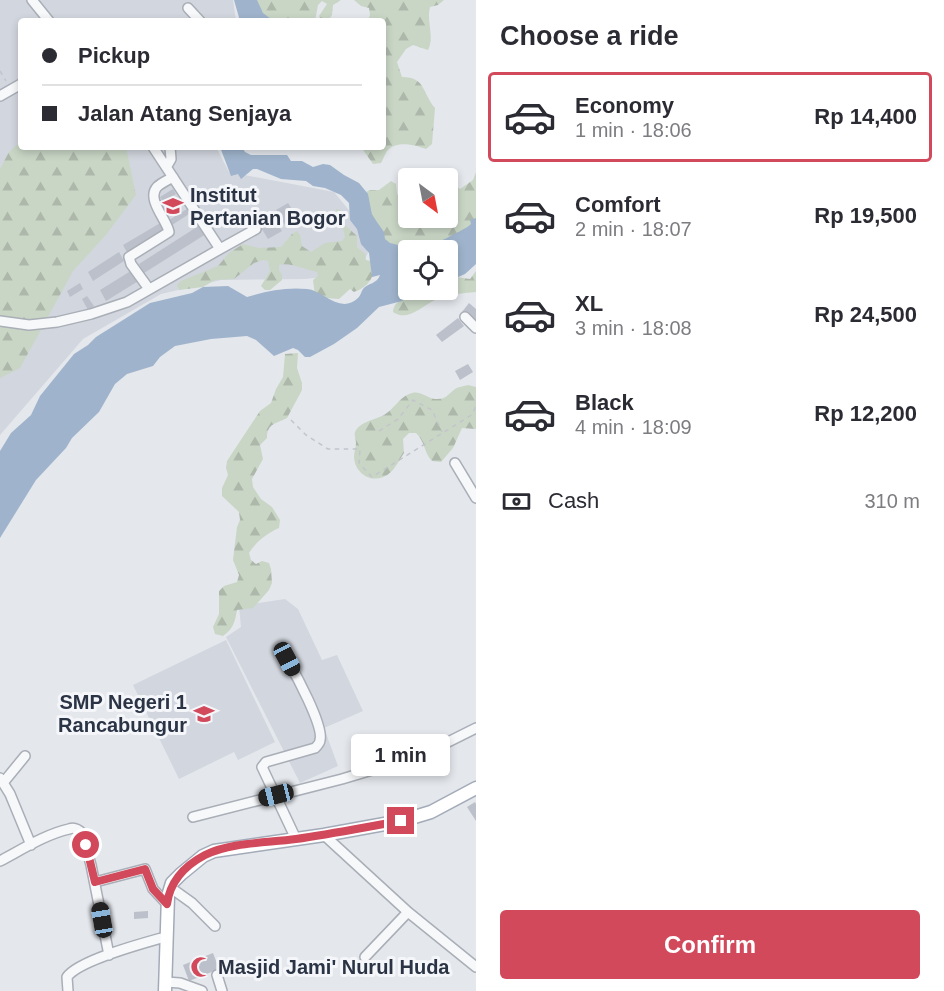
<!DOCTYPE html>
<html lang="en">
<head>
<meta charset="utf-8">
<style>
	:root { --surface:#fff; --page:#f2f2f3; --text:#2b2b33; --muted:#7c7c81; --line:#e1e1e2; --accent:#d1495b }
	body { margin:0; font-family:Arial,sans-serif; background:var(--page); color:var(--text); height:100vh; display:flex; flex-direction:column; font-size:22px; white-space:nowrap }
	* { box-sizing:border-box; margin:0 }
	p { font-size:20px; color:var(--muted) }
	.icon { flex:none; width:33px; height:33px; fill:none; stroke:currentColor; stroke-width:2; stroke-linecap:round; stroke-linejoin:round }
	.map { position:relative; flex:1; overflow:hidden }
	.sheet { display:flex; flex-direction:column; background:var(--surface); width:468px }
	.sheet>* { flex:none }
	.top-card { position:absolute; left:18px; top:18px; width:368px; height:132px; border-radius:6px; box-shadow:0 3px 9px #0003; display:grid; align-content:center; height:132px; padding:0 24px; background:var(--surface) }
	.needle { width:39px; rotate:148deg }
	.tools { position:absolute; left:398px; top:168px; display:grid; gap:12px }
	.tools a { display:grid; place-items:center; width:60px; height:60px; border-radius:6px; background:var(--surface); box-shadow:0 3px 9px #0003; font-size:30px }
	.end { position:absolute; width:27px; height:27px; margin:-14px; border:8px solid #d1495b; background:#fff; box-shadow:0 0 0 3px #fff }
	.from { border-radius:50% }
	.bubble { position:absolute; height:42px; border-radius:6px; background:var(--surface); box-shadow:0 3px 9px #0003; font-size:20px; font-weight:800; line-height:42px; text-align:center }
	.car { position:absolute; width:18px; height:36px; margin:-18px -9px; border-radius:8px; box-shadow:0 0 4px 2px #0007; background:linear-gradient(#222 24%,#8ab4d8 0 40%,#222 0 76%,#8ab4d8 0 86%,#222 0) }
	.top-card b { display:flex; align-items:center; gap:21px; height:57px; font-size:22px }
	.top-card b+b { border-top:2px solid var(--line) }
	.top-card i { width:15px; height:15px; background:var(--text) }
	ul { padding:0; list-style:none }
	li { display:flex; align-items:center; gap:18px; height:90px; margin:0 12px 9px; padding:0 12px; border:3px solid transparent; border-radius:6px }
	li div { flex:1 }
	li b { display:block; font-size:22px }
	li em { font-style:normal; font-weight:800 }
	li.active { border-color:var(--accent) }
	li>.icon { width:54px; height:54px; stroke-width:1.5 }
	h2 { padding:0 24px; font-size:27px; line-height:72px }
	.pay { display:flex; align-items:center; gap:15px; height:66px; padding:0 24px; font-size:22px }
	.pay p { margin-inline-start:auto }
	.cta { display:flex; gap:12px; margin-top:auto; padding:12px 24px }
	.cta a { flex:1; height:69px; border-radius:6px; background:var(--accent); color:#fff; font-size:24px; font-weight:800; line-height:69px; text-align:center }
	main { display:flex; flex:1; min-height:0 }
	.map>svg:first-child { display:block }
	.built { fill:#d2d6de }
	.forest { fill:url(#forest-firs) }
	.water { fill:#9fb4cc }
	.building { fill:#bbc0ca }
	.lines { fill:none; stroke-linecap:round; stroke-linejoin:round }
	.minor-casing { stroke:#a9aeb7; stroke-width:12 }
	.major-casing { stroke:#a3abb8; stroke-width:15 }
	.path { stroke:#c2c5cb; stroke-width:1.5; stroke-dasharray:4.5 4.5; stroke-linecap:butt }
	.minor { stroke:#f7f8fa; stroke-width:9 }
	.major { stroke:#fff; stroke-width:12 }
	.route { stroke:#d1495b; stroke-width:8 }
	.labels { text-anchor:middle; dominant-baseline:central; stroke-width:6; stroke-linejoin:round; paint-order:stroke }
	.poi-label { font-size:20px; font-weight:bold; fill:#2b3445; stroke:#f4f6f9; text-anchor:start }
</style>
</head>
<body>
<main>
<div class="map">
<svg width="476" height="991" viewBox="0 0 476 991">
	<defs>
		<pattern id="forest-firs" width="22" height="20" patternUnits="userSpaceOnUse" patternTransform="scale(1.5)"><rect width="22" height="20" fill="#c9d6c5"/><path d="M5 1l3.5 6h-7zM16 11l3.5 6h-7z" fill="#adb8ab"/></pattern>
	</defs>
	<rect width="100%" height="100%" fill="#e4e7ec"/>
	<!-- built -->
	<path class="built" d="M 0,0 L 233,0 L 236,21 L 21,21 L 21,147 L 216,147 L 229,172 L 334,192 L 356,219 L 368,253 L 357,273 L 305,279 L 221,280 L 161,294 L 83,339 L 0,435 Z
		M 285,599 L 298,609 L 322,660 L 337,655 L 363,711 L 324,728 L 338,766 L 300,783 L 226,637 L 241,627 L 239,606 Z
		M 226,640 L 275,742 L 238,760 L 234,752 L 179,779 L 133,685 Z"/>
	<!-- forest -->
	<path class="forest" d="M 249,0 L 341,0 L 333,5 L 332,15 L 328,21 L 321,21 L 319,16 L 327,4 L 322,1 L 318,5 L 315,21 L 310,19 L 309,21 L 264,21 Z
		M 354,0 L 444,0 L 438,5 L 430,7 C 426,21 435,37 428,50 L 413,45 L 406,49 L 397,62 L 402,77 C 426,77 422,93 435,108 L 432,144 L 426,149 C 415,145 398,140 388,150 C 385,153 383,160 381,163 L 373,164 L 361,147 L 382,147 L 382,21 L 368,21 L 370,15 L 369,8 L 361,6 Z
		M 21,141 L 21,147 L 126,147 L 136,195 L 105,236 L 73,271 L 20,368 L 0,378 L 0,169 L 9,152 Z
		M 456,171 L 458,176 L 456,186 L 460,189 L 473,180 L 476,172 L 476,222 L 468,229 L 427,250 L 408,250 L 408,255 L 388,247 L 372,219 L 366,192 L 370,190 L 379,190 L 391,181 L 396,184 L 397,194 L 401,199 L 408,200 L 408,218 L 447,218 L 447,178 L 451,173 Z
		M 336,209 L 341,210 L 344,214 L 345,225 L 357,236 L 357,247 L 365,254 L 366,260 L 371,261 L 375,271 C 369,283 367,287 354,292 L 350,289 L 339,299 L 326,298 L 321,301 L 315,296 L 313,280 L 318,276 L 317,272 C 305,270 291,262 279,265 L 279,270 L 282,275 L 282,280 L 270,290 L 265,290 L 261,286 L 270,271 L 268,261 L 263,260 L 254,263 L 234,279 L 215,280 L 203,287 L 179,290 L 177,285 L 181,281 L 218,266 L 229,253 L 243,244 L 259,248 L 281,247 L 292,234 L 297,231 L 300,235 L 302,246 L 311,252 L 325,243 L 342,241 L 345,237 C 344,227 337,220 336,209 Z
		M 476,271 L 476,292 C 462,293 445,295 433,301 C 421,307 407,322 393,312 C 394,298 409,299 419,295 C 422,294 424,292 427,290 C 433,288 441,290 447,290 L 447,282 L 456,277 L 470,279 Z
		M 298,353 L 297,368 L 302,383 L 302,390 L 287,418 C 276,424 267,423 267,438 L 260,445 L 263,459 L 252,479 L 253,487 L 261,499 L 272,507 L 280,520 L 279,528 C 267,533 256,542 249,553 L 251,560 L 256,564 L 262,561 L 269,563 L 271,569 L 272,583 L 269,590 L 253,608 L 237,610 C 235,622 233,629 223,636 L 215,634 L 213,627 L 219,614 L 219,591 L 224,586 L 237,582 L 239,575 L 233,560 L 237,527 L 240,520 L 239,512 L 222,496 L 222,488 L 228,475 L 226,468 L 227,461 L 260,411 L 271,403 L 276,389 L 283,377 L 285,354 Z
		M 468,385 L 476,387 L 476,429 L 462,428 L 453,448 L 441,462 L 432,461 C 424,453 425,441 416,433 L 409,433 L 403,439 L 404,453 C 400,459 396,467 391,472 C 376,486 355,476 354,457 C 354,452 356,447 356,443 C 356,438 353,435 356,430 C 361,422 376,419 384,415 C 394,409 398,399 409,394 C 419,389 425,397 435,399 C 446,400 448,394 455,389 C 458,387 464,386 468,385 Z"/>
	<!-- water -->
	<path class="water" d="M 234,0 L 257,0 L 263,13 L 271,19 L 271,21 L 240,21 Z
		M 220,147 L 242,147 L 245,152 L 251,155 L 287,155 L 291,161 L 302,161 L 313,167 L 323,164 L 330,165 L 344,175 L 359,183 L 368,194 L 372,215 L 384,232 L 385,239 L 390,243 L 402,246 L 408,251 L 408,290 L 418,290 L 402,301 L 379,307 L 357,328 L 334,344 L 310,357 L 305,357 L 298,350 L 293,348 L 274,356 L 256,340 L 247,336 L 211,339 L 175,346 L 160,357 L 153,366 L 127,374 L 115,384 L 99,412 L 72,438 L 66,448 L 36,480 L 0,538 L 0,451 L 11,433 L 31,415 L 40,396 L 74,354 L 88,345 L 96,337 L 150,303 L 192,293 L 203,287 L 228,286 L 247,297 C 267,291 286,287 307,289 C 323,290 340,315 358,298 C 361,295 361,292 363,289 C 368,283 377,284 380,275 L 372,277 L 369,253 L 361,244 L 357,229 L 350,220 L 349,203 L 341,195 L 325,188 L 313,186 L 306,181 L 281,179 L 257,169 L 253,169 L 241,179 L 238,174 L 231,176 Z
		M 476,218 L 476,264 L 465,274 L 447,282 L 447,250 L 421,250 C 430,246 467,229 471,224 L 470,220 Z"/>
	<!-- building -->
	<path class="building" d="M 173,189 L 176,194 L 163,202 L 160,197 Z
		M 180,198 L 183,203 L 167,214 L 164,209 Z
		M 288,203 L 298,219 L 286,227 L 276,210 Z
		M 187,209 L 189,214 L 172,225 L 169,220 Z
		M 273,218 L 282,231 L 268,239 L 260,226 Z
		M 162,222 L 168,231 L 128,254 L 123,245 Z
		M 200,225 L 206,234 L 144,273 L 139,264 Z
		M 119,252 L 124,261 L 93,281 L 88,272 Z
		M 134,269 L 140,280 L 106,301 L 100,290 Z
		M 80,283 L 83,289 L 70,297 L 67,291 Z
		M 87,296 L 94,306 L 88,310 L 82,299 Z
		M 469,303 L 476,309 L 476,323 L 462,312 Z
		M 458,318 L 464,326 L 442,342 L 436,335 Z
		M 468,364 L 473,372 L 460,380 L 455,371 Z
		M 475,802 L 476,804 L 476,821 L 467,807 Z
		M 148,911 L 148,918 L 134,919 L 134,912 Z
		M 213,953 L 219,969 L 189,981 L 183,965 Z"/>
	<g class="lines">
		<!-- minor casing -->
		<g class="minor-casing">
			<path id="minor" d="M 32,0 L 49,21
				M 188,8 L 200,21
				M 0,96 L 21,84
				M 167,166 L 171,159 L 170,147
				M 220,249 L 256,229
				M 149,289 L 131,264 L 129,257 L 169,232 C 167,220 146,199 157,187 C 161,183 168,180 173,177
				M 465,317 L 476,328
				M 0,321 L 29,325 L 57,322 L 91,314 L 127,302 L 220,249 L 153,147
				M 455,463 L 476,498
				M 287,659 C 295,673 324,726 320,740 C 320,743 317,746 315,748 L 266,762 L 262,767 L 296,839
				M 0,778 L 10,794 L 31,845
				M 3,783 L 25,756
				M 193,817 L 342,779 L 422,755 L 476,728
				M 324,835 L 408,912 L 476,967
				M 0,861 C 21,850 46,834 69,829 C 74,827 78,829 82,833 L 91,865 L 109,955
				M 95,882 L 145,869 L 153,889 L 167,904
				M 171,888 L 192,903 L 215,926
				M 365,957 L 408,912
				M 217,975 L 222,991
				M 166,982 L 180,983 L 202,991
				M 68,991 L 67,977 C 79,960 144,943 165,937"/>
		</g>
		<!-- major casing -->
		<g class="major-casing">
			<path id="major" d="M 165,991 L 168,896 L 172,883 L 181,874 L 203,856 L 214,851 L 324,835 L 401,821 L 431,812 L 476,788"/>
		</g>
		<!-- path -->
		<path class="path" d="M 0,71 L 6,81
			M 291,420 L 306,435 L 328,449 L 360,449 L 359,463 L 372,477 L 473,414 L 476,404
			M 379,431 L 398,419 L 413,400 L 432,410 L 442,432"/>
		<!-- minor -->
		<use href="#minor" class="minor"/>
		<!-- major -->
		<use href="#major" class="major"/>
	</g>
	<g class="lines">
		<!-- route -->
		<path class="route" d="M 86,845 L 95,882 L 145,869 L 153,889 L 167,904 C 170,882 184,866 205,855 C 231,842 267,843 296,839 C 331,834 366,827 401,821"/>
	</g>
	<!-- icons -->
	<defs>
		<g id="university-bare" transform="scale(1.62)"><path d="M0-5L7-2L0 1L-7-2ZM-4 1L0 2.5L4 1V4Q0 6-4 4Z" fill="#d1495b" stroke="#f4f6f9" stroke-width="2.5" paint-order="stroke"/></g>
		<g id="school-bare" transform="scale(1.62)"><path d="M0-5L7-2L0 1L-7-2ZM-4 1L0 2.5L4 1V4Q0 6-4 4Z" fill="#d1495b" stroke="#f4f6f9" stroke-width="2.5" paint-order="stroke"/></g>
		<g id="mosque-bare" transform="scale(1.62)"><path d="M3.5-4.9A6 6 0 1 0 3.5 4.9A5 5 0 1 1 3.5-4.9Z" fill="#d1495b" stroke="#f4f6f9" stroke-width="2.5" paint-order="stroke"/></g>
	</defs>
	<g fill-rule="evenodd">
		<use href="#university-bare" x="173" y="206"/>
		<use href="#school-bare" x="204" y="714"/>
		<use href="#mosque-bare" x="201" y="967"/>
	</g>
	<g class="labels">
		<!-- poi labels -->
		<g class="poi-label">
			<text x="190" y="195">Institut<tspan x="190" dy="23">Pertanian Bogor</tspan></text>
			<text x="187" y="702" text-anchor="end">SMP Negeri 1<tspan x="187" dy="23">Rancabungur</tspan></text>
			<text x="218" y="967">Masjid Jami' Nurul Huda</text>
		</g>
	</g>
</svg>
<div class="tools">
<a><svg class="needle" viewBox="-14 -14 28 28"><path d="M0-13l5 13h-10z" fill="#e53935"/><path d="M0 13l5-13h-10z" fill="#7c7c81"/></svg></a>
<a><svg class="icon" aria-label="locate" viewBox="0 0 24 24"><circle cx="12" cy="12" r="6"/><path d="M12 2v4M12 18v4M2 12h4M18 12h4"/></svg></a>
</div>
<i class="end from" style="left:86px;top:845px"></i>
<i class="end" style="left:401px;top:821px"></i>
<div class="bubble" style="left:351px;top:734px;width:99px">1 min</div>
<i class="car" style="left:287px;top:659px;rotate:152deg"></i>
<i class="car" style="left:276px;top:795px;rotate:256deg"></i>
<i class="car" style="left:102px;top:920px;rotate:350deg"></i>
<div class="top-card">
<b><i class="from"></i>Pickup</b>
<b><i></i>Jalan Atang Senjaya</b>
</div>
</div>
<section class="sheet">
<h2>Choose a ride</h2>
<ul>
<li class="active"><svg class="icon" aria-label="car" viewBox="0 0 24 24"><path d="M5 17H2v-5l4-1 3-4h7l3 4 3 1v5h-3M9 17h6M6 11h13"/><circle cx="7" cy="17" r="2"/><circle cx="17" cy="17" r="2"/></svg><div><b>Economy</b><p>1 min · 18:06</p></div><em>Rp 14,400</em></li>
<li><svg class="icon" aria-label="car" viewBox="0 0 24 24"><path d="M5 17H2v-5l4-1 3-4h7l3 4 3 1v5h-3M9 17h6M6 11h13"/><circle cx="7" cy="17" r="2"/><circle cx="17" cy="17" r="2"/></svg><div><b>Comfort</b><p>2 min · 18:07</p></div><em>Rp 19,500</em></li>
<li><svg class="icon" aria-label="car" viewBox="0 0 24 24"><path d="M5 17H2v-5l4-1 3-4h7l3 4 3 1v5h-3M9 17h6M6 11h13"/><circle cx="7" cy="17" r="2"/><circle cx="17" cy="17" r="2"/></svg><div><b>XL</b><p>3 min · 18:08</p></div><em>Rp 24,500</em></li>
<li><svg class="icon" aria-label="car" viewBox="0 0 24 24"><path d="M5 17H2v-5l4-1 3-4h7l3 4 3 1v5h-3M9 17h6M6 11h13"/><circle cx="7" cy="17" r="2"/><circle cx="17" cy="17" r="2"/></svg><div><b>Black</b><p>4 min · 18:09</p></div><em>Rp 12,200</em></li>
</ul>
<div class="pay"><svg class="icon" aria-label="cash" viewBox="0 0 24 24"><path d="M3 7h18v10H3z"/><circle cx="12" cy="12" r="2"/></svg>Cash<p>310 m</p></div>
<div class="cta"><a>Confirm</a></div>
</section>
</main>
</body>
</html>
